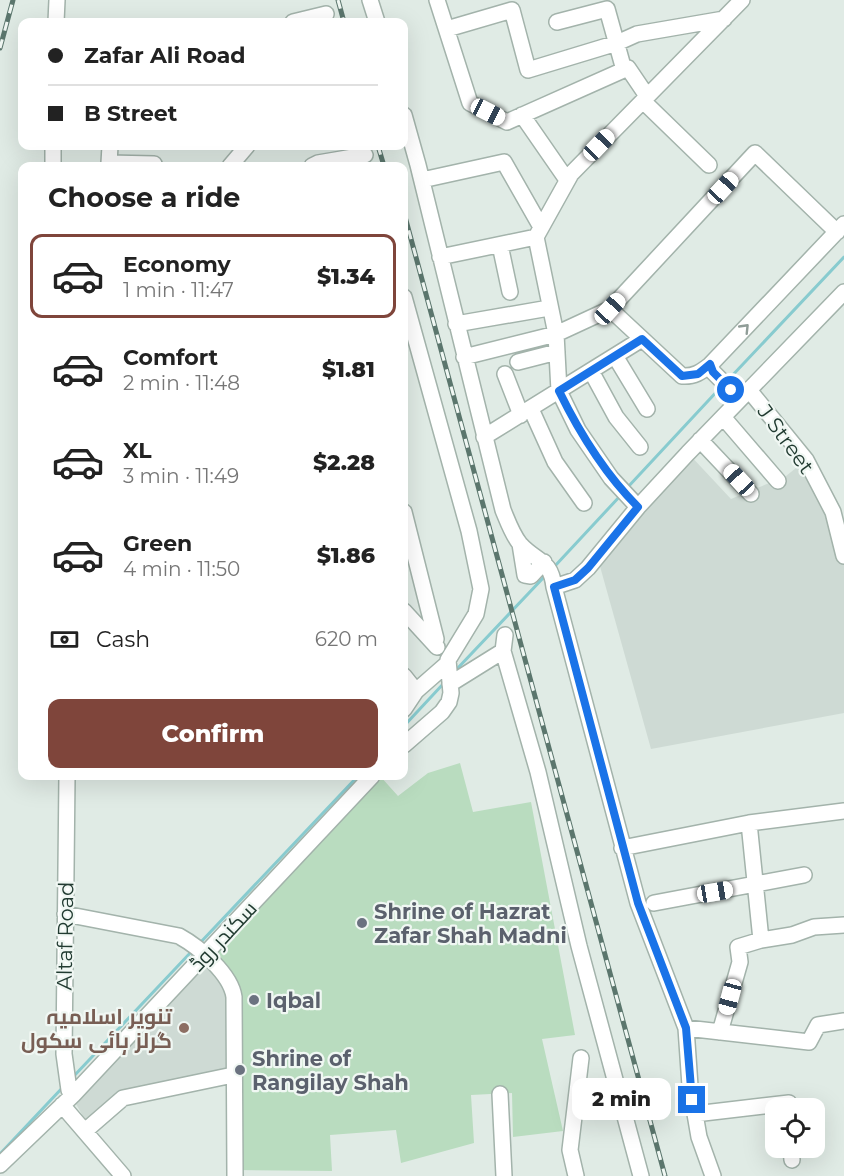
<!DOCTYPE html>
<html lang="en">
<head>
<meta charset="utf-8">
<style>
	:root { --surface:#fff; --page:#f6f6f6; --text:#222; --muted:#767676; --line:#e0e0e0; --accent:#7f453b }
	body { margin:0; font-family:Montserrat,Cairo,sans-serif; background:var(--page); color:var(--text); height:100vh; display:flex; flex-direction:column; font-size:22px; white-space:nowrap }
	* { box-sizing:border-box; margin:0 }
	p { font-size:20px; color:var(--muted) }
	.icon { flex:none; width:33px; height:33px; fill:none; stroke:currentColor; stroke-width:2; stroke-linecap:round; stroke-linejoin:round }
	.map { position:relative; flex:1; overflow:hidden }
	.panel { position:absolute; left:18px; top:162px; width:390px; height:618px; display:flex; flex-direction:column; background:var(--surface); border-radius:12px; box-shadow:0 6px 24px #0002 }
	.panel>* { flex:none }
	.banner { position:absolute; left:18px; top:18px; width:390px; height:132px; border-radius:12px; box-shadow:0 6px 24px #0002; display:grid; align-content:center; height:132px; padding:0 30px; background:var(--surface) }
	.fabs { position:absolute; left:765px; top:1098px; display:grid; gap:12px }
	.fabs a { display:grid; place-items:center; width:60px; height:60px; border-radius:12px; background:var(--surface); box-shadow:0 6px 24px #0002; font-size:30px }
	.end { position:absolute; width:27px; height:27px; margin:-14px; border:8px solid #1a73e8; background:#fff; box-shadow:0 0 0 3px #fff }
	.from { border-radius:50% }
	.bubble { position:absolute; height:42px; border-radius:12px; background:var(--surface); box-shadow:0 6px 24px #0002; font-size:20px; font-weight:800; line-height:42px; text-align:center }
	.car { position:absolute; width:18px; height:36px; margin:-18px -9px; border-radius:8px; box-shadow:0 0 4px 2px #0007; background:linear-gradient(#fff 24%,#345 0 40%,#fff 0 76%,#345 0 86%,#fff 0) }
	.banner b { display:flex; align-items:center; gap:21px; height:57px; font-size:22px }
	.banner b+b { border-top:2px solid var(--line) }
	.banner i { width:15px; height:15px; background:var(--text) }
	ul { padding:0; list-style:none }
	li { display:flex; align-items:center; gap:18px; height:84px; margin:0 12px 9px; padding:0 18px; border:3px solid transparent; border-radius:12px }
	li div { flex:1 }
	li b { display:block; font-size:22px }
	li em { font-style:normal; font-weight:800 }
	li.current { border-color:var(--accent) }
	li>.icon { width:54px; height:54px; stroke-width:1.5 }
	h2 { padding:0 30px; font-size:27px; line-height:72px }
	.pay { display:flex; align-items:center; gap:15px; height:66px; padding:0 30px; font-size:22px }
	.pay p { margin-inline-start:auto }
	.primary-button { display:flex; gap:12px; margin-top:auto; padding:12px 30px }
	.primary-button a { flex:1; height:69px; border-radius:12px; background:var(--accent); color:#fff; font-size:24px; font-weight:800; line-height:69px; text-align:center }
	.map>svg:first-child { display:block }
	.built { fill:#cedad4 }
	.green { fill:#b9dcbf }
	.lines { fill:none; stroke-linecap:round; stroke-linejoin:round }
	.stream { stroke:#88cbcf; stroke-width:3 }
	.minor-casing { stroke:#a3b3ab; stroke-width:18 }
	.minor { stroke:#fff; stroke-width:15 }
	.rail-casing { stroke:#5b766d; stroke-width:5 }
	.rail { stroke:#f0f7f3; stroke-width:3; stroke-dasharray:9; stroke-linecap:butt }
	.oneway { stroke:#909d98 }
	.route { stroke:#1a73e8; stroke-width:8 }
	.worship-dot { fill:#6b7280; stroke:#f0f7f3; stroke-width:2 }
	.education-dot { fill:#8d6e63; stroke:#f0f7f3; stroke-width:2 }
	.labels { text-anchor:middle; dominant-baseline:central; stroke-width:4.5; stroke-linejoin:round; paint-order:stroke }
	.street-label { font-size:21px; fill:#213b31; stroke:#f0f7f3 }
	.worship-label { font-size:21px; font-weight:bold; fill:#5b616d; stroke:#f0f7f3; text-anchor:start }
	.education-label { font-size:21px; font-weight:bold; fill:#785e54; stroke:#f0f7f3; text-anchor:end }
</style>
</head>
<body>
<div class="map">
<svg width="844" height="1176" viewBox="0 0 844 1176">
	<rect width="100%" height="100%" fill="#e0ebe5"/>
	<!-- built -->
	<path class="built" d="M 688,453 L 731,499 L 786,476 L 806,460 L 844,556 L 844,713 L 651,749 L 596,552 Z
		M 206,950 L 235,986 L 235,1071 L 125,1093 L 89,1127 L 71,1095 Z"/>
	<!-- green -->
	<path class="green" d="M 460,763 L 473,812 L 531,802 L 575,1035 L 542,1039 L 563,1131 L 513,1137 L 512,1093 L 471,1095 L 474,1143 L 401,1163 L 396,1130 L 330,1135 L 332,1171 L 237,1170 L 235,986 L 206,950 L 374,776 L 380,776 L 398,796 L 428,773 Z"/>
	<g class="lines">
		<!-- stream -->
		<path class="stream" d="M 728,380 L 844,257
			M 627,488 L 721,387
			M 554,567 L 621,495
			M 455,671 L 545,576
			M 404,726 L 444,683
			M 199,944 L 358,776
			M 73,1077 L 192,951
			M 0,1154 L 64,1086"/>
		<!-- minor casing -->
		<g class="minor-casing">
			<path id="minor" d="M 370,0 L 377,22
				M 437,0 L 470,103 L 507,122 L 628,68 L 647,96
				M 56,22 L 57,0
				M 293,22 L 326,14
				M 557,22 L 607,9 L 624,70
				M 447,29 L 512,10 L 528,70 L 617,43 L 637,34 L 724,19
				M 643,101 L 709,165
				M 404,115 L 418,165 L 503,510 C 508,522 512,534 520,544 C 536,562 551,559 554,587 L 638,903 L 686,1028 L 690,1086 L 695,1114 L 699,1137 L 713,1176
				M 522,115 L 567,180
				M 110,146 L 109,163 L 154,164
				M 53,166 L 53,146
				M 230,166 L 247,146
				M 312,166 L 318,163 L 365,155
				M 422,180 L 504,162 L 541,227
				M 500,245 L 510,292
				M 440,257 L 536,237
				M 404,297 L 469,531 L 481,589 L 476,614 L 448,660 L 451,693 L 449,702 L 442,712 L 404,745
				M 610,309 L 755,153 L 837,232
				M 456,324 L 549,308
				M 615,356 L 647,409
				M 464,357 L 556,334 L 610,309 L 682,376 C 694,377 701,372 710,365
				M 518,362 L 557,352
				M 591,371 L 616,417 L 640,447
				M 505,374 L 521,415
				M 749,390 L 806,460 L 833,512 L 844,556
				M 740,399 L 713,372 L 710,365 L 844,224
				M 531,409 L 555,462 L 584,503
				M 723,417 L 778,481
				M 484,437 L 642,339
				M 700,440 L 751,494
				M 638,507 L 611,478 L 578,430 L 559,391 L 556,334 L 536,237 L 571,174 L 742,0
				M 404,512 L 436,639 L 434,643
				M 520,544 L 525,575 L 531,576 L 544,562
				M 554,587 L 575,580 L 588,568 L 638,507 L 688,453 L 844,292
				M 404,611 L 437,647
				M 505,635 L 503,651 L 538,772 L 579,946 L 641,1176
				M 404,676 L 416,691
				M 450,684 L 503,651
				M 404,709 L 416,691 L 448,663
				M 67,776 L 64,1054 L 69,1090 L 73,1095
				M 622,848 L 749,823 L 844,811
				M 654,903 L 804,875
				M 65,914 L 179,936 C 199,947 231,974 234,997 L 235,1176
				M 761,940 L 792,935 L 814,927 L 844,925
				M 686,1028 L 809,1042 L 818,1025 L 844,1021
				M 720,1032 L 740,962 L 738,947 L 761,940 L 749,823
				M 500,1094 L 504,1176
				M 62,1105 L 123,1176
				M 695,1114 L 789,1103 L 789,1108
				M 85,1131 L 123,1098 L 233,1075
				M 791,1148 L 792,1160
				M 0,1165 L 73,1095 L 372,776
				M 576,1176 L 570,1150 L 581,1058"/>
		</g>
		<!-- minor -->
		<use href="#minor" class="minor"/>
		<!-- rail casing -->
		<g class="rail-casing">
			<path id="rail" d="M 338,0 L 344,22
				M 0,48 L 13,0
				M 378,146 L 384,166
				M 404,213 L 665,1176"/>
		</g>
		<!-- rail -->
		<use href="#rail" class="rail"/>
	</g>
	<!-- one-way arrows -->
	<defs><path id="oneway-chevron" d="M-2-3.5L2.5 0L-2 3.5" fill="none" stroke-width="1.6" stroke-linecap="round" stroke-linejoin="round" transform="scale(1.5)"/></defs>
	<use class="oneway" href="#oneway-chevron" transform="translate(745 328) rotate(-46)"/>
	<g class="lines">
		<!-- route -->
		<path class="route" d="M 692,1100 L 686,1028 L 638,903 L 554,587 L 575,580 L 588,568 L 638,507 C 604,473 580,434 559,391 L 642,339 L 682,376 L 698,374 L 710,364 L 713,372 L 731,390"/>
	</g>
	<!-- markers -->
	<g class="worship-dot">
		<circle cx="362" cy="923" r="6"/>
		<circle cx="254" cy="1000" r="6"/>
		<circle cx="240" cy="1070" r="6"/>
	</g>
	<circle class="education-dot" cx="184" cy="1028" r="6"/>
	<g class="labels">
		<!-- street labels -->
		<g class="street-label">
			<text transform="translate(786 439) rotate(54)">J Street</text>
			<text transform="translate(65 936) rotate(-89)">Altaf Road</text>
			<text transform="translate(223 936) rotate(-47)">سکندر روڈ</text>
		</g>
		<!-- worship labels -->
		<g class="worship-label">
			<text x="374" y="911">Shrine of Hazrat<tspan x="374" dy="24">Zafar Shah Madni</tspan></text>
			<text x="266" y="1000">Iqbal</text>
			<text x="252" y="1058">Shrine of<tspan x="252" dy="24">Rangilay Shah</tspan></text>
		</g>
		<!-- education labels -->
		<g class="education-label">
			<text x="172" y="1016">تنویر اسلامیہ<tspan x="172" dy="24">گرلز ہائی سکول</tspan></text>
		</g>
	</g>
</svg>
<div class="fabs">
<a><svg class="icon" aria-label="locate" viewBox="0 0 24 24"><circle cx="12" cy="12" r="6"/><path d="M12 2v4M12 18v4M2 12h4M18 12h4"/></svg></a>
</div>
<i class="end from" style="left:731px;top:390px"></i>
<i class="end" style="left:692px;top:1100px"></i>
<div class="bubble" style="left:572px;top:1078px;width:99px">2 min</div>
<i class="car" style="left:488px;top:112px;rotate:117deg"></i>
<i class="car" style="left:599px;top:145px;rotate:44deg"></i>
<i class="car" style="left:723px;top:188px;rotate:43deg"></i>
<i class="car" style="left:610px;top:309px;rotate:43deg"></i>
<i class="car" style="left:739px;top:480px;rotate:317deg"></i>
<i class="car" style="left:715px;top:892px;rotate:80deg"></i>
<i class="car" style="left:730px;top:997px;rotate:195deg"></i>
<div class="banner">
<b><i class="from"></i>Zafar Ali Road</b>
<b><i></i>B Street</b>
</div>
<section class="panel">
<h2>Choose a ride</h2>
<ul>
<li class="current"><svg class="icon" aria-label="car" viewBox="0 0 24 24"><path d="M5 17H2v-5l4-1 3-4h7l3 4 3 1v5h-3M9 17h6M6 11h13"/><circle cx="7" cy="17" r="2"/><circle cx="17" cy="17" r="2"/></svg><div><b>Economy</b><p>1 min · 11:47</p></div><em>$1.34</em></li>
<li><svg class="icon" aria-label="car" viewBox="0 0 24 24"><path d="M5 17H2v-5l4-1 3-4h7l3 4 3 1v5h-3M9 17h6M6 11h13"/><circle cx="7" cy="17" r="2"/><circle cx="17" cy="17" r="2"/></svg><div><b>Comfort</b><p>2 min · 11:48</p></div><em>$1.81</em></li>
<li><svg class="icon" aria-label="car" viewBox="0 0 24 24"><path d="M5 17H2v-5l4-1 3-4h7l3 4 3 1v5h-3M9 17h6M6 11h13"/><circle cx="7" cy="17" r="2"/><circle cx="17" cy="17" r="2"/></svg><div><b>XL</b><p>3 min · 11:49</p></div><em>$2.28</em></li>
<li><svg class="icon" aria-label="car" viewBox="0 0 24 24"><path d="M5 17H2v-5l4-1 3-4h7l3 4 3 1v5h-3M9 17h6M6 11h13"/><circle cx="7" cy="17" r="2"/><circle cx="17" cy="17" r="2"/></svg><div><b>Green</b><p>4 min · 11:50</p></div><em>$1.86</em></li>
</ul>
<div class="pay"><svg class="icon" aria-label="cash" viewBox="0 0 24 24"><path d="M3 7h18v10H3z"/><circle cx="12" cy="12" r="2"/></svg>Cash<p>620 m</p></div>
<div class="primary-button"><a>Confirm</a></div>
</section>
</div>
</body>
</html>
